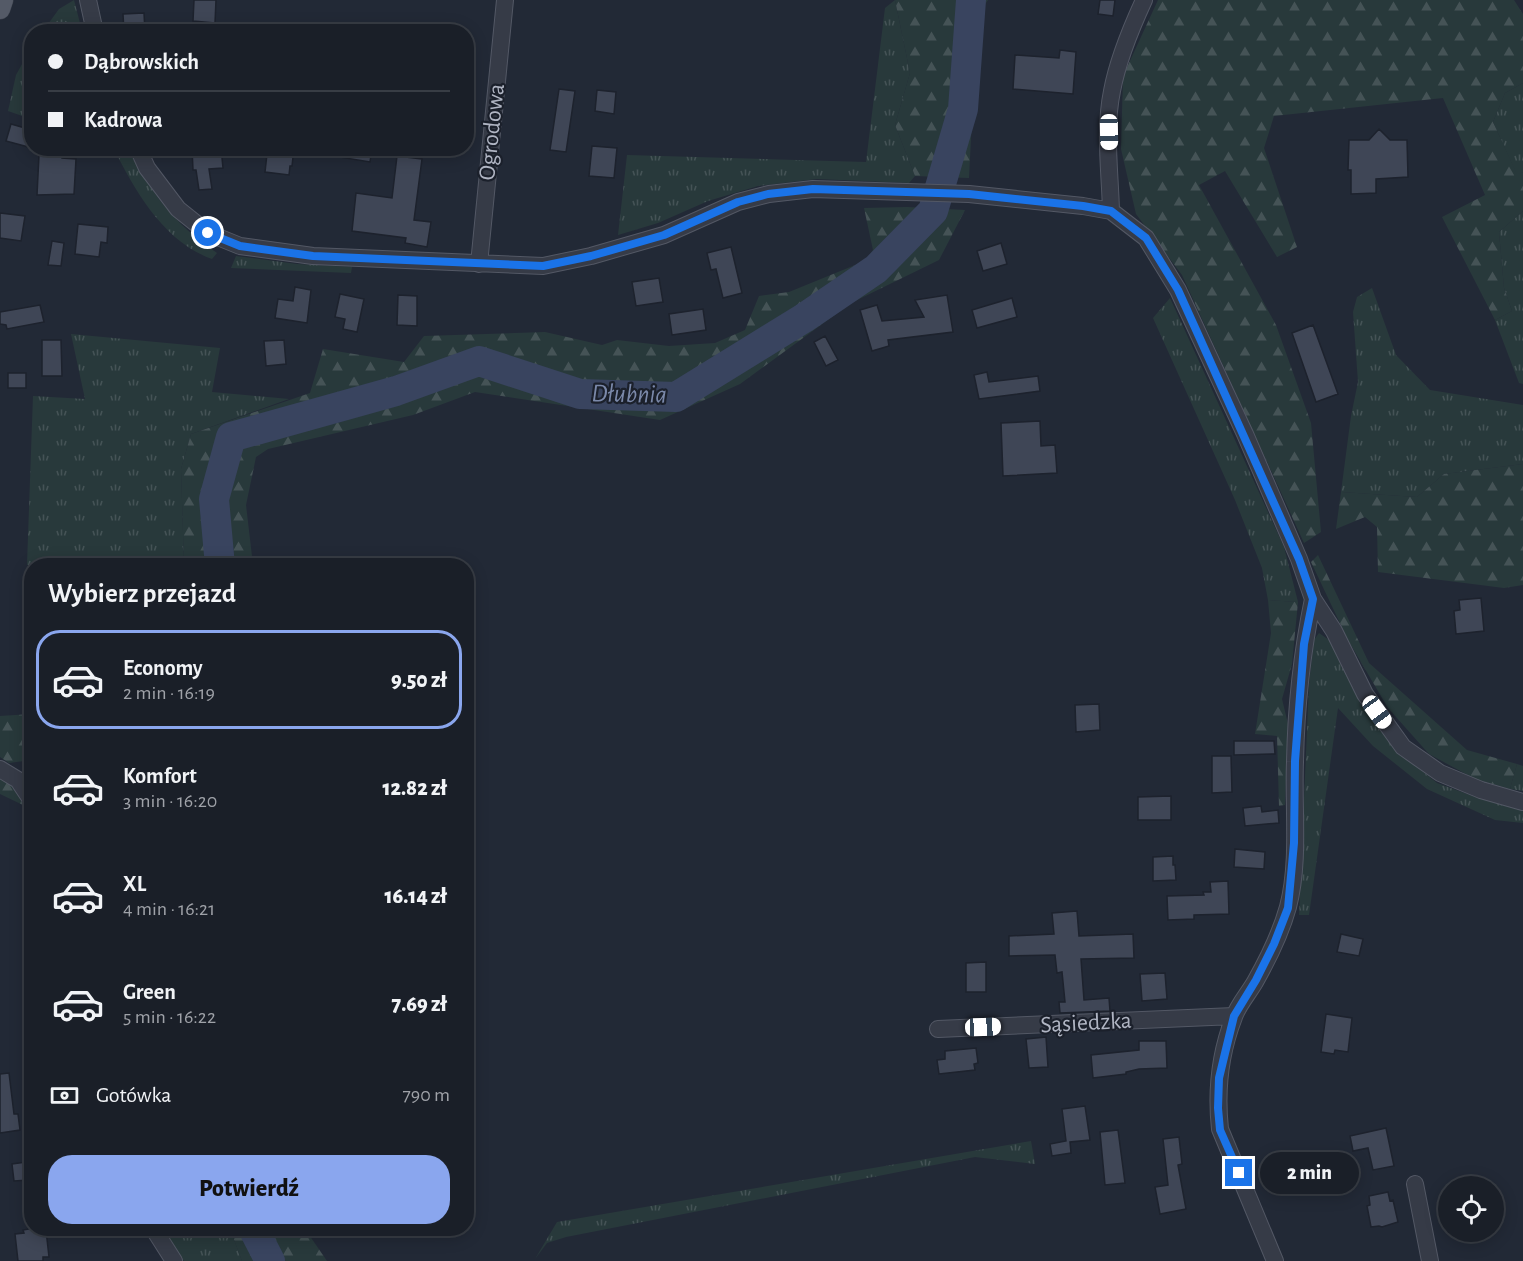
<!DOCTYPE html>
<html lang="pl">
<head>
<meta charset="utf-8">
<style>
	:root { --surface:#1a1f28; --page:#272c34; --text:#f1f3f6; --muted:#9fa2a8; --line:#383d45; --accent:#8aa6ee }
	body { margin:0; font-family:"Alegreya Sans",sans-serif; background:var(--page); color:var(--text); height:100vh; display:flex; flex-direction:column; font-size:22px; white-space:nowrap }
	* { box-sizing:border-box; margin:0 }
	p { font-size:20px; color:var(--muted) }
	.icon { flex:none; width:33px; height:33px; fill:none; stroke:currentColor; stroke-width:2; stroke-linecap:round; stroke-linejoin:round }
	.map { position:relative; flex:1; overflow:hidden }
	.side { position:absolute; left:24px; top:558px; width:450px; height:678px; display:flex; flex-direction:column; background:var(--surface); border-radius:24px; box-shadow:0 3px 15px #0003,0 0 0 2px var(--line) }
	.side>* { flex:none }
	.hud { position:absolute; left:24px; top:24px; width:450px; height:132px; border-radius:24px; box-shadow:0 3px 15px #0003,0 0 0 2px var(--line); display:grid; align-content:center; height:132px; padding:0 24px; background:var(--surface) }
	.tools { position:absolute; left:1438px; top:1176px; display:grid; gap:12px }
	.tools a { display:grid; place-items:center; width:66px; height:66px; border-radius:50%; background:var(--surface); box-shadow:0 3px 15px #0003,0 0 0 2px var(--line); font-size:30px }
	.end { position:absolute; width:27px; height:27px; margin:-14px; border:8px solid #1a73e8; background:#fff; box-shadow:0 0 0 3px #fff }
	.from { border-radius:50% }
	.bubble { position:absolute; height:42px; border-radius:21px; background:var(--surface); box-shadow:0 3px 15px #0003,0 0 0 2px var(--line); font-size:20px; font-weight:800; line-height:42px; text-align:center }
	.car { position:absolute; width:18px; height:36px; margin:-18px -9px; border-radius:8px; box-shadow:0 0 4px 2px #0007; background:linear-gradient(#fff 24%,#345 0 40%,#fff 0 76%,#345 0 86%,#fff 0) }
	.hud b { display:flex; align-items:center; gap:21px; height:57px; font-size:22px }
	.hud b+b { border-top:2px solid var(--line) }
	.hud i { width:15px; height:15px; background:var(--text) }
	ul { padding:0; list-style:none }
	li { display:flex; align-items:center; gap:18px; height:99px; margin:0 12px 9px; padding:0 12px; border:3px solid transparent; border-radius:24px }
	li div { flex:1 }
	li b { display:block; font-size:22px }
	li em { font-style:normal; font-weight:800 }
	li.on { border-color:var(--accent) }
	li>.icon { width:54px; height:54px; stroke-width:1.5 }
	h2 { padding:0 24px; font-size:27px; line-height:72px }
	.pay { display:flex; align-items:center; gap:15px; height:66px; padding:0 24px; font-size:22px }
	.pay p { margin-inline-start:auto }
	.button { display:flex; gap:12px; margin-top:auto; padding:12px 24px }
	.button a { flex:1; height:69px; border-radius:24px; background:var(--accent); color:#111; font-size:24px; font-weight:800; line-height:69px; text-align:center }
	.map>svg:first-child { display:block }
	.grass { fill:url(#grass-tufts) }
	.forest { fill:url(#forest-firs) }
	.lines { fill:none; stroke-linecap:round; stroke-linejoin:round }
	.river { stroke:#39445f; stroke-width:30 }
	.building { fill:#3f4656; stroke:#1d222d; stroke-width:1.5 }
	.minor-casing { stroke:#535865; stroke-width:18 }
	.major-casing { stroke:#3f4450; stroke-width:21 }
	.minor { stroke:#363b47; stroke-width:16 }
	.major { stroke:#545a67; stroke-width:20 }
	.route { stroke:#1a73e8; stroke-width:8 }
	.labels { text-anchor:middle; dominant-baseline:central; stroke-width:4.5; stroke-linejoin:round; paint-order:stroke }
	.street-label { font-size:24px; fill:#b0b5c3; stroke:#1b202b }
	.water-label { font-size:26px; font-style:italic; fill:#7b89aa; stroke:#1b202b }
</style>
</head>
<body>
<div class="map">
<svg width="1523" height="1261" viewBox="0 0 1523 1261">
	<defs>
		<pattern id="grass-tufts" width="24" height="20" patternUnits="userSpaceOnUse" patternTransform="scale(1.5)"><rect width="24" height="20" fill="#28393b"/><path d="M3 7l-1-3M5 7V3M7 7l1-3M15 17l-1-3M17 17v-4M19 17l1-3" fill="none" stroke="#455356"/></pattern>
		<pattern id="forest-firs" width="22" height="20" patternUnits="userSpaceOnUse" patternTransform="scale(1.5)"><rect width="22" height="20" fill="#28393b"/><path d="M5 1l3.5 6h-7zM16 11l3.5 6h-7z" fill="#455356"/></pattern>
	</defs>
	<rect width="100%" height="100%" fill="#222936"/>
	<!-- grass -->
	<path class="grass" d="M 74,0 L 82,31 L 43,31 L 59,9 Z
		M 895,0 L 910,73 L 895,125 L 915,176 L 909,183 L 817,179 L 758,186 L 708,201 L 658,223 L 618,235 L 627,155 L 866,162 L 885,8 Z
		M 31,48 L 31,119 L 8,111 L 16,75 Z
		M 1523,83 L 1523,172 L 1517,175 L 1493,122 L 1505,93 Z
		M 114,149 L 128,149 C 153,195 172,222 217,253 L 212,259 C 164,242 135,191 114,149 Z
		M 1523,211 L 1523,384 L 1519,383 L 1495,320 L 1512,311 L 1504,288 L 1499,232 Z
		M 236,256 L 297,264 L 352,267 L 351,273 L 231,268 Z
		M 1372,288 L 1396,355 L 1430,390 L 1523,405 L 1523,464 L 1444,474 L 1417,497 L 1341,492 L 1351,416 L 1358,382 L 1353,312 L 1357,297 Z
		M 1170,298 L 1284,547 L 1298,602 L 1268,600 L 1262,568 L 1235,500 L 1153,318 Z
		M 71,334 L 220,348 L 212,392 L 289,399 L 191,434 L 181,469 L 184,565 L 27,565 L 33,396 L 85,399 Z
		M 1319,633 L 1329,640 L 1361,705 L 1401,754 L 1437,783 L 1481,799 L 1523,809 L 1523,823 L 1495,820 L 1427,789 L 1373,746 L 1338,708 L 1309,915 L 1299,915 L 1309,684 L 1314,640 Z
		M 1517,764 L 1523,766 L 1523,791 L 1510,789 Z
		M 1031,1141 L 1035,1164 L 975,1157 L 566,1237 L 547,1243 L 535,1259 L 557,1222 Z
		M 162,1229 L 230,1229 L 242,1261 L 184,1261 Z"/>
	<!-- forest -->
	<path class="forest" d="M 895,0 L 988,0 L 977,16 L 969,178 L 915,176 L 895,125 L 910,73 Z
		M 1158,0 L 1514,0 L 1523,14 L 1523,83 L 1505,93 L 1493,122 L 1517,174 L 1523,172 L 1523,211 L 1499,232 L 1504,288 L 1512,311 L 1495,320 L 1442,217 L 1485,195 L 1443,98 L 1274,116 L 1264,148 L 1297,247 L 1277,257 L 1225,171 L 1199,185 L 1276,325 L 1311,423 L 1321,532 L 1304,543 L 1182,275 L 1136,214 L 1121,149 L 1123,76 Z
		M 907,207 L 965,210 L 939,260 L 851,303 L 740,384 L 660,420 L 475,392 L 413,415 L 268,449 L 256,457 L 246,505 L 253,565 L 184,565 L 181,469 L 191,434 L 310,393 L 323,349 L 404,362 L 424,336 L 545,332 L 602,345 L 617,340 L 669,346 L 715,343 L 745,330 L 759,296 L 789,292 L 865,261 L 873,250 L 864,208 Z
		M 1523,464 L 1523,585 L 1504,588 L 1378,572 L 1377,527 L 1365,517 L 1336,529 L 1341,492 L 1417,497 L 1444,474 Z
		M 1318,555 L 1369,663 L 1467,750 L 1517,764 L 1510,789 L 1475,779 L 1429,754 L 1388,708 L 1348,640 L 1311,562 Z
		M 1268,600 L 1298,602 L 1292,664 L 1282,699 L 1288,724 L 1285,805 L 1279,806 L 1277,736 L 1255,734 L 1271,633 Z
		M 31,714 L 31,760 L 9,763 L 0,757 L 0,716 Z
		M 0,773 L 13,781 L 23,805 L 0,794 Z
		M 230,1229 L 305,1229 L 327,1261 L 242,1261 Z"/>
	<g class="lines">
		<!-- river -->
		<path class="river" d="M 220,566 L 214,499 L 231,437 L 396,391 L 479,361 L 580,394 L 676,397 L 804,318 L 876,269 L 933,211 L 963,109 L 971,0
			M 253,1228 L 270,1261"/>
	</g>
	<!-- building -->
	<path class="building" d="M 194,0 L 216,0 L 215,23 L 193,21 Z
		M 1100,0 L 1115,0 L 1113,16 L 1098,14 Z
		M 144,13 L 145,32 L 124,32 L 123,14 Z
		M 1060,50 L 1076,52 L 1073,94 L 1013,89 L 1015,55 L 1059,58 Z
		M 559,89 L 575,91 L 566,152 L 550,150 Z
		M 597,90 L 616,92 L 614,114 L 595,111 Z
		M 11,124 L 32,130 L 32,148 L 6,141 Z
		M 1379,129 L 1390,140 L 1407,140 L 1408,177 L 1376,179 L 1376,193 L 1351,194 L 1351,170 L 1348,170 L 1349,140 L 1369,140 Z
		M 592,146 L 617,148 L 614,178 L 589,176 Z
		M 192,148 L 221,148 L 223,168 L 209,169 L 212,189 L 199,190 L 196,170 L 193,170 Z
		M 270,148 L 294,148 L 292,166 L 290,166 L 289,175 L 265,172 L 267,154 L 270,154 Z
		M 334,148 L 372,148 L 370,162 L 333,156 Z
		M 39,155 L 62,156 L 62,158 L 76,159 L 74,194 L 37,195 Z
		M 397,156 L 422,159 L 414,220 L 431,222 L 427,247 L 405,243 L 406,238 L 352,231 L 356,193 L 392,198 Z
		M 0,213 L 25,216 L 21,241 L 0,238 Z
		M 78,224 L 108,227 L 107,243 L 101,242 L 99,257 L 75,254 Z
		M 52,241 L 64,243 L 61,266 L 48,265 Z
		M 1001,243 L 1007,264 L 983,271 L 977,251 Z
		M 731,247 L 742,293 L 723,298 L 716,269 L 711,270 L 707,253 Z
		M 659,278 L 663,302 L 636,306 L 632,282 Z
		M 295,287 L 311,290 L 307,323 L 275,318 L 278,299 L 293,301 Z
		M 340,294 L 364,299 L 357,332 L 343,329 L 345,319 L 335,317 Z
		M 398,295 L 417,296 L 417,326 L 397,325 Z
		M 947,295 L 953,332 L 888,340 L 889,346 L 872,351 L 860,310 L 877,305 L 882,321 L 924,317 L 915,300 Z
		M 1012,298 L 1017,317 L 977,328 L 972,310 Z
		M 40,305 L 44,322 L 7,329 L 6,325 L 0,324 L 0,312 Z
		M 703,309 L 706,330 L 672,335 L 669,314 Z
		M 1313,325 L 1338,394 L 1316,402 L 1292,333 Z
		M 825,336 L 838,360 L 826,366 L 814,342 Z
		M 42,340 L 61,340 L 62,376 L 42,376 Z
		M 284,340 L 286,364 L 266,366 L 264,341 Z
		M 987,372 L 989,382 L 1038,376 L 1040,391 L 979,399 L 974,375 Z
		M 8,373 L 26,373 L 26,388 L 8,388 Z
		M 1040,421 L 1041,446 L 1055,445 L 1057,473 L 1003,476 L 1001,423 Z
		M 1481,598 L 1484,631 L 1456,634 L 1454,611 L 1460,610 L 1459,600 Z
		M 1099,704 L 1100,730 L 1076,732 L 1075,705 Z
		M 1234,741 L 1274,741 L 1275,754 L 1234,755 Z
		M 1212,756 L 1231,756 L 1232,792 L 1212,793 Z
		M 1171,796 L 1171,820 L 1138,820 L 1138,797 Z
		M 1261,806 L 1262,812 L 1278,810 L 1279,823 L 1245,826 L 1243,808 Z
		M 1235,849 L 1265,852 L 1264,869 L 1234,867 Z
		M 1173,856 L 1173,865 L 1175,865 L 1176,880 L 1153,881 L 1153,857 Z
		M 1228,881 L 1229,914 L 1194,915 L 1194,919 L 1168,920 L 1167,896 L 1204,895 L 1203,892 L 1211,892 L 1210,882 Z
		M 1077,911 L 1079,936 L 1133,934 L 1134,958 L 1081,959 L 1084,1000 L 1109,998 L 1110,1011 L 1060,1013 L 1059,1002 L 1065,1002 L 1062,972 L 1057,973 L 1055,955 L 1009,956 L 1009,936 L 1054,934 L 1052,913 Z
		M 1341,934 L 1363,939 L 1359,956 L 1337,952 Z
		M 986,962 L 986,992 L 966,992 L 966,963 Z
		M 1165,973 L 1167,999 L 1142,1001 L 1140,974 Z
		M 1326,1014 L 1352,1018 L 1348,1052 L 1335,1050 L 1334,1054 L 1321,1052 Z
		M 1046,1037 L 1048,1067 L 1029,1068 L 1026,1039 Z
		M 1139,1041 L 1166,1041 L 1167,1068 L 1139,1069 L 1126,1072 L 1126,1074 L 1093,1078 L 1091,1055 L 1139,1050 Z
		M 976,1048 L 978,1063 L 974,1064 L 975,1070 L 939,1074 L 937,1060 L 945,1059 L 945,1051 Z
		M 9,1073 L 14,1114 L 18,1114 L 20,1130 L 0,1133 L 0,1074 Z
		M 1085,1106 L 1090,1140 L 1070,1142 L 1071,1153 L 1052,1156 L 1050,1144 L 1066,1141 L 1062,1109 Z
		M 1386,1128 L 1394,1166 L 1373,1170 L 1368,1148 L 1353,1151 L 1350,1136 Z
		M 1118,1130 L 1125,1183 L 1105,1185 L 1100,1132 Z
		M 1179,1137 L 1182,1164 L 1178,1165 L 1186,1209 L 1160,1214 L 1155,1187 L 1168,1185 L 1163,1139 Z
		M 26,1162 L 29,1180 L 14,1181 L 12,1164 Z
		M 1388,1192 L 1390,1201 L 1393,1200 L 1398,1222 L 1382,1227 L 1379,1226 L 1371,1227 L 1367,1206 L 1370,1205 L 1369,1196 Z
		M 34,1228 L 36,1228 L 37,1231 L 46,1230 L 49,1257 L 43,1257 L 43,1261 L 18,1261 L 15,1234 L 24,1233 L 23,1230 Z"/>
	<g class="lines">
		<!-- minor casing -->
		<g class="minor-casing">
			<path id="minor" d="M 88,0 L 95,32
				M 138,148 L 147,168 L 178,209 L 208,233 L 240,246 L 313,256 L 543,266 L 591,256 L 664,235 L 738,202 L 769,194 L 813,189 L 969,194 L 1083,206 L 1111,211 L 1146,238 L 1178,290 L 1245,434 L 1299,559 L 1313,599 L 1334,631 L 1365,694 L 1403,747 L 1440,773 L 1481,790 L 1523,802
				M 1111,211 C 1110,172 1104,130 1112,91 C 1117,64 1132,26 1144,0
				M 479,264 L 505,0
				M 0,769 L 18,780 L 32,801
				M 938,1029 L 1234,1016
				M 1415,1184 L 1430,1261
				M 153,1228 L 174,1261
				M 1275,1261 L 1220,1129 C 1216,1092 1220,1053 1234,1017 C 1238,1005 1248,994 1255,982 C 1268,959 1281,932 1288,907 C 1300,861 1293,809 1295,762 C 1296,707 1302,652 1313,599"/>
		</g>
		<!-- major casing -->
		<g class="major-casing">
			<path id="major" d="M 0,9 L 3,0"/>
		</g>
		<!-- minor -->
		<use href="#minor" class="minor"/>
		<!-- major -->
		<use href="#major" class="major"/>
	</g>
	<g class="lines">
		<!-- route -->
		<path class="route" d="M 208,233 L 240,246 L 313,256 L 543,266 L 591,256 L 664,235 L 738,202 L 768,194 L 813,189 L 969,194 L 1083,206 L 1111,211 L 1146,238 L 1178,290 L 1197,332 L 1299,559 L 1313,599 L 1304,644 L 1295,761 L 1294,843 L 1288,908 L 1274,944 L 1256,980 L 1234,1016 L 1219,1078 L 1218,1108 L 1220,1130 L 1239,1173"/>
	</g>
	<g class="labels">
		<!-- street labels -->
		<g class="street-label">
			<text transform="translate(492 132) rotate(-84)">Ogrodowa</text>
			<text transform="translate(1086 1023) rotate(-3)">Sąsiedzka</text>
		</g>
		<!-- water labels -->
		<g class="water-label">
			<text transform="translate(629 394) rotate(1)">Dłubnia</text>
		</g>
	</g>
</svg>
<div class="tools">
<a><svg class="icon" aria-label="locate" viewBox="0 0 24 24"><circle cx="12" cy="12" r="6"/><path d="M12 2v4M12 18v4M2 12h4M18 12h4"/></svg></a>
</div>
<i class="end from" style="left:208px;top:233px"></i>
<i class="end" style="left:1239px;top:1173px"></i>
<div class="bubble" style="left:1260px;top:1152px;width:99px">2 min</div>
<i class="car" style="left:1109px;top:132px;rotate:179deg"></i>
<i class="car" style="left:1377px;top:712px;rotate:144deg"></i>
<i class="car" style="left:983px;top:1027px;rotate:88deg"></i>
<div class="hud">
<b><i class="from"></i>Dąbrowskich</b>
<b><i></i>Kadrowa</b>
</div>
<section class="side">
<h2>Wybierz przejazd</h2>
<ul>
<li class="on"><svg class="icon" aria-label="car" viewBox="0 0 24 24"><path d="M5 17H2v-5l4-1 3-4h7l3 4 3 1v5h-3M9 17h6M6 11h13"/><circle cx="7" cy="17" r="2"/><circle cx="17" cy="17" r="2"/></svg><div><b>Economy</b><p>2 min · 16:19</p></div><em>9.50 zł</em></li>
<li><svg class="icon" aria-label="car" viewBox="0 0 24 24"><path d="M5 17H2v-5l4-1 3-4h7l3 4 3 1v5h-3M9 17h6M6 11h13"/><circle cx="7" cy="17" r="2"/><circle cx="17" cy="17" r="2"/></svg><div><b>Komfort</b><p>3 min · 16:20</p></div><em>12.82 zł</em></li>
<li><svg class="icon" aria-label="car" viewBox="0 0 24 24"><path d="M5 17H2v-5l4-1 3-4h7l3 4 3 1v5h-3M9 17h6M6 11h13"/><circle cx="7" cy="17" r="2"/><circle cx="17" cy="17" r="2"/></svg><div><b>XL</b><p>4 min · 16:21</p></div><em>16.14 zł</em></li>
<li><svg class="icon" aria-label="car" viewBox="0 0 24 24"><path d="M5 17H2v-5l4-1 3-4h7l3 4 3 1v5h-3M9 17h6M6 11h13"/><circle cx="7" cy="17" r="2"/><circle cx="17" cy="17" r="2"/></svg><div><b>Green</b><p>5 min · 16:22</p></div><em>7.69 zł</em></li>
</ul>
<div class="pay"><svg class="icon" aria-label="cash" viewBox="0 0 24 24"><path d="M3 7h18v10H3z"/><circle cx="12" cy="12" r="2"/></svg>Gotówka<p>790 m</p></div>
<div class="button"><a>Potwierdź</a></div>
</section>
</div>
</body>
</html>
